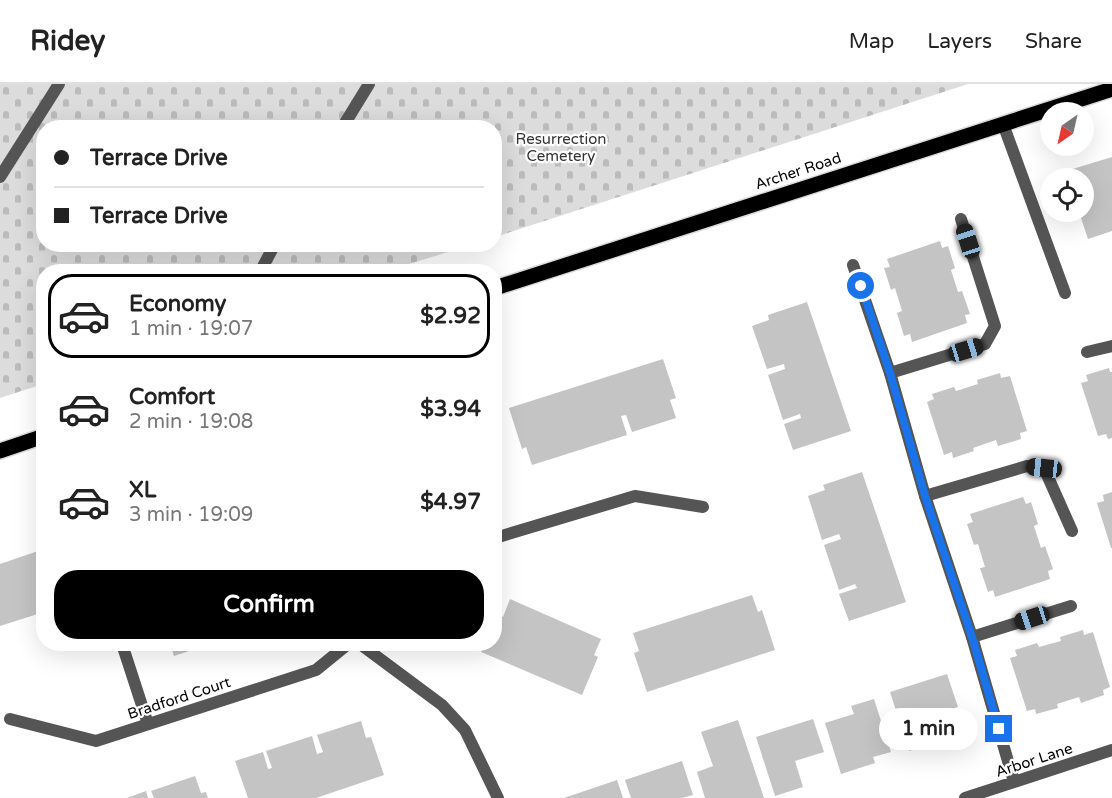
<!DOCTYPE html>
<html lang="en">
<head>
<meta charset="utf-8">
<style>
	:root { --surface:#fff; --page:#f2f2f2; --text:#222; --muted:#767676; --line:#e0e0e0; --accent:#000 }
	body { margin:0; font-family:"Varela Round",sans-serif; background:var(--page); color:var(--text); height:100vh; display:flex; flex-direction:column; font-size:22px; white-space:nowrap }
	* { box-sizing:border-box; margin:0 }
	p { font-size:20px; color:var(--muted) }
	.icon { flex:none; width:33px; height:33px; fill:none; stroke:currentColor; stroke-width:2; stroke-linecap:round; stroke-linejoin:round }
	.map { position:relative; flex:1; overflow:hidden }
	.side { position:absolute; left:36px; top:180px; width:466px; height:387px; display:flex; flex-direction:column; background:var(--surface); border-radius:24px; box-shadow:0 6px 24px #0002 }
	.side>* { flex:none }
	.guide { position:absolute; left:36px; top:36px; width:466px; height:132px; border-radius:24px; box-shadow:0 6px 24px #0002; display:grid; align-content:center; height:132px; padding:0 18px; background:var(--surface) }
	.needle { width:39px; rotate:214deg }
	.buttons { position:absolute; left:1040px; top:18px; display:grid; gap:12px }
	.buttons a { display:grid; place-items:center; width:54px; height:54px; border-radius:50%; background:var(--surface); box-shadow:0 6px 24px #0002; font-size:30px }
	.end { position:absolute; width:27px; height:27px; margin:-14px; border:8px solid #1a73e8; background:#fff; box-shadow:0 0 0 3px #fff }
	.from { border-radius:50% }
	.bubble { position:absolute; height:42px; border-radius:21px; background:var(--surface); box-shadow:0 6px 24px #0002; font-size:20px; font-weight:700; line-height:42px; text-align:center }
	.car { position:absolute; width:18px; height:36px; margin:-18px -9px; border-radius:8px; box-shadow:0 0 4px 2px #0007; background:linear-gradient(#222 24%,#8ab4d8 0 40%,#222 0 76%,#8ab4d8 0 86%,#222 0) }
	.guide b { display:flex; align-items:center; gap:21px; height:57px; font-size:22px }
	.guide b+b { border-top:2px solid var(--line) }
	.guide i { width:15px; height:15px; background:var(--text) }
	ul { padding:10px 0 0; list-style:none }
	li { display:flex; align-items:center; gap:18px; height:84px; margin:0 12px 9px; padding:0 6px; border:3px solid transparent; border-radius:24px }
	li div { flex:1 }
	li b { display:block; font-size:22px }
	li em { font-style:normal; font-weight:700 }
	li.active { border-color:var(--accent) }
	li>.icon { width:54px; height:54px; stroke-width:1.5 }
	.button { display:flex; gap:12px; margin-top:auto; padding:12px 18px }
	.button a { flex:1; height:69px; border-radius:24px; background:var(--accent); color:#fff; font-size:24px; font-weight:700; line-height:69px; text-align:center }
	header { display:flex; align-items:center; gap:36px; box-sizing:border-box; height:84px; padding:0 30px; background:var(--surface); border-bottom:2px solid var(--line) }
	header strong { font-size:28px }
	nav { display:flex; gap:33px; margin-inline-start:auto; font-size:21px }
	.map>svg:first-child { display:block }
	.cemetery { fill:url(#cemetery-stones) }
	.building { fill:#c4c4c4 }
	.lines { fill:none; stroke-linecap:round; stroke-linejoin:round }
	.primary-casing { stroke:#dbdbdb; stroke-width:18 }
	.lane { stroke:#555; stroke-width:12 }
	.street { stroke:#555; stroke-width:12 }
	.primary { stroke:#000; stroke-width:15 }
	.route { stroke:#1a73e8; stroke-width:8 }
	.labels { text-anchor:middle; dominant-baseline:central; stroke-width:4.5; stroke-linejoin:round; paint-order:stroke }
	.park-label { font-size:15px; fill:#333; stroke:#fff }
	.street-label { font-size:15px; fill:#000; stroke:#fff }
</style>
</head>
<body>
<header>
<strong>Ridey</strong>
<nav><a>Map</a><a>Layers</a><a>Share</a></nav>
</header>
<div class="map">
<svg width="1112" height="714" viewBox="0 0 1112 714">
	<defs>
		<pattern id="cemetery-stones" width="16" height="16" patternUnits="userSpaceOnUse" patternTransform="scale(1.5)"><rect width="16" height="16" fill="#dcdcdc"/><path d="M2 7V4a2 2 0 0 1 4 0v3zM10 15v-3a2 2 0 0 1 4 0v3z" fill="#bbb"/></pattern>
	</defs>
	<rect width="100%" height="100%" fill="#fff"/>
	<!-- cemetery -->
	<path class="cemetery" d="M 0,0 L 968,0 L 495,153 L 495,44 L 44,44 L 44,160 L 471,161 L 386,187 L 44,188 L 43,300 L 0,314 Z"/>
	<!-- building -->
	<path class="building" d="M 1112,73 L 1112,147 L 1088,155 L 1079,128 L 1083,128 L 1083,94 L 1069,94 L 1066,87 Z
		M 940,157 L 942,164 L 948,162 L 955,184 L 951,186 L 958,208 L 962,207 L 970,230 L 965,231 L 967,239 L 912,258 L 910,250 L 904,252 L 897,229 L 902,227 L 895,204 L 891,206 L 884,184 L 890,183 L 887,175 Z
		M 807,218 L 851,347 L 793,366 L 784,340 L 801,334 L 800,330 L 783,336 L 768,291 L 785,285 L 784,280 L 767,285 L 752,242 L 769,236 L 768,231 Z
		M 663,275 L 676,314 L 670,316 L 676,334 L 632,348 L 626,331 L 621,332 L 627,351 L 532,381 L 526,363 L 522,365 L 509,324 Z
		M 1109,284 L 1110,288 L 1112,288 L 1112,354 L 1108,355 L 1106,350 L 1098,352 L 1081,299 L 1088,297 L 1086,291 Z
		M 1000,289 L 1001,294 L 1010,292 L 1027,347 L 1020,349 L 1021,355 L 998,362 L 996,356 L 973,364 L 974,367 L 953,374 L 952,368 L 944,371 L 927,318 L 934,315 L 932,310 L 954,303 L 956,307 L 978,300 L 977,296 Z
		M 862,388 L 906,518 L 849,537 L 839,510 L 857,504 L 855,500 L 839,506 L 824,461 L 841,455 L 839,450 L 822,456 L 808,412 L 825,406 L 823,401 Z
		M 1112,408 L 1112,464 L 1111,464 L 1097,419 L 1104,417 L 1103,411 Z
		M 1023,413 L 1026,420 L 1031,418 L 1038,440 L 1034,442 L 1041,464 L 1045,462 L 1053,485 L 1048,487 L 1050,495 L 995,513 L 993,506 L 988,508 L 980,484 L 985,483 L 978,460 L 974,461 L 967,440 L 973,438 L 970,430 Z
		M 44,465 L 44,528 L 0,542 L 0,480 Z
		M 752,511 L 758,528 L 762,526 L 775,566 L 647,608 L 634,569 L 639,567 L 633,549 Z
		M 510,515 L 601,555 L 594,571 L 598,573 L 582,611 L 481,568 L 485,560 L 495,560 L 495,537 L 498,531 L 503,533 Z
		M 1083,546 L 1084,551 L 1093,548 L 1110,603 L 1103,606 L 1104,611 L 1081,619 L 1079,613 L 1057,620 L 1058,624 L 1036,630 L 1035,625 L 1027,627 L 1010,574 L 1017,572 L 1015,566 L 1037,559 L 1039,563 L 1061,557 L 1060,553 Z
		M 170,560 L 210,560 L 174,572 Z
		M 947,590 L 958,623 L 929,632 L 937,658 L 909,667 L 890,608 Z
		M 874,615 L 891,668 L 873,673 L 875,679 L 841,690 L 825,639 L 854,630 L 851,622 Z
		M 813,635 L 824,668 L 795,677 L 803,703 L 775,712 L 756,653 Z
		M 738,636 L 764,714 L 705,714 L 697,688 L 713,682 L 701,648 Z
		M 361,637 L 366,654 L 371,653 L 384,691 L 316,714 L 248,714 L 235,677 L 263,668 L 268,685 L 272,684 L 266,667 L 312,652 L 317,670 L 323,668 L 317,651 Z
		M 682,677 L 693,711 L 682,714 L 631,714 L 625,696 Z
		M 195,692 L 201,709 L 206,708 L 208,714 L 154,714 L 151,707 Z
		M 617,696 L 623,714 L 564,714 Z
		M 146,707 L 148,714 L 127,714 Z"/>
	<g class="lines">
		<!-- primary casing -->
		<g class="primary-casing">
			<path id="primary" d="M 495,204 L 1112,5
				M 0,367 L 44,352"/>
		</g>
		<!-- lane -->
		<path class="lane" d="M 1003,40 L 1065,209
			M 342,44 L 369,0
			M 0,93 L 59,0
			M 260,188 L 275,160
			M 890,289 L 985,260 L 995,242 L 961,135
			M 925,412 L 1027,382 L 1044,384 L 1072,447
			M 972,553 L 1071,522
			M 122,560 L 148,640"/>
		<!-- street -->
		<path class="street" d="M 853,181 L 890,289 L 925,412 L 972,553 L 1014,698
			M 1087,268 L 1112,262
			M 495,454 L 635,412 L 703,423
			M 360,560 L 442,621 L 465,646 L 498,714
			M 10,635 L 96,657 L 316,586 L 348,560
			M 965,714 L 1112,666"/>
		<!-- primary -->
		<use href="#primary" class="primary"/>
	</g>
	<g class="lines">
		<!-- route -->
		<path class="route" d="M 861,202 L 890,289 L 925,412 L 972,553 L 999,645"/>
	</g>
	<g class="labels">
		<!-- park labels -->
		<g class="park-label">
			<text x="561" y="55">Resurrection<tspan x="561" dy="17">Cemetery</tspan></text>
		</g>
		<!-- street labels -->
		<g class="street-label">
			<text transform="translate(798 87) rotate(-18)">Archer Road</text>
			<text transform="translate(179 614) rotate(-18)">Bradford Court</text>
			<text transform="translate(1034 676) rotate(-18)">Arbor Lane</text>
		</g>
	</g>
</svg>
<div class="buttons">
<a><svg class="needle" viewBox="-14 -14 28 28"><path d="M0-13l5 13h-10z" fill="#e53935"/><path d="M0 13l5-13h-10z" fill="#767676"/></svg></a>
<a><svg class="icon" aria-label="locate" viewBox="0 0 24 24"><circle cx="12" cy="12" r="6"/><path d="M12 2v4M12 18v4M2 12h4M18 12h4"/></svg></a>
</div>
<i class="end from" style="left:861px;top:202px"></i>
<i class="end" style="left:999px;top:645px"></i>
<div class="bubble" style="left:879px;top:624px;width:99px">1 min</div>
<i class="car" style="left:968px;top:157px;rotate:342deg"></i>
<i class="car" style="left:966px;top:266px;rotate:73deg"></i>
<i class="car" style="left:1044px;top:384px;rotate:276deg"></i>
<i class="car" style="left:1032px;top:534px;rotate:252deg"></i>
<div class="guide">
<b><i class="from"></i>Terrace Drive</b>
<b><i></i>Terrace Drive</b>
</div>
<section class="side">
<ul>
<li class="active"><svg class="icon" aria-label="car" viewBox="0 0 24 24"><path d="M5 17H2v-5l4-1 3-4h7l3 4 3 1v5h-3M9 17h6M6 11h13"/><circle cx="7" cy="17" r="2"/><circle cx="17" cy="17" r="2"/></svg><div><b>Economy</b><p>1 min · 19:07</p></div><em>$2.92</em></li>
<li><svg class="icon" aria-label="car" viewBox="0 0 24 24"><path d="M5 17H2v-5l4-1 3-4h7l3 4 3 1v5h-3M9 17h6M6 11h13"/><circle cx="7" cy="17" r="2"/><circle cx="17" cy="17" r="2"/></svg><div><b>Comfort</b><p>2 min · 19:08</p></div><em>$3.94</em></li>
<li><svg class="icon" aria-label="car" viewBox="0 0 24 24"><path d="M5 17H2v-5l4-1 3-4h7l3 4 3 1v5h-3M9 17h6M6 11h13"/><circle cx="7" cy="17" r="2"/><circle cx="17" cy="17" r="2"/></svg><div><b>XL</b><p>3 min · 19:09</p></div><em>$4.97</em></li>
</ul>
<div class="button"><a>Confirm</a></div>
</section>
</div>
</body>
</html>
